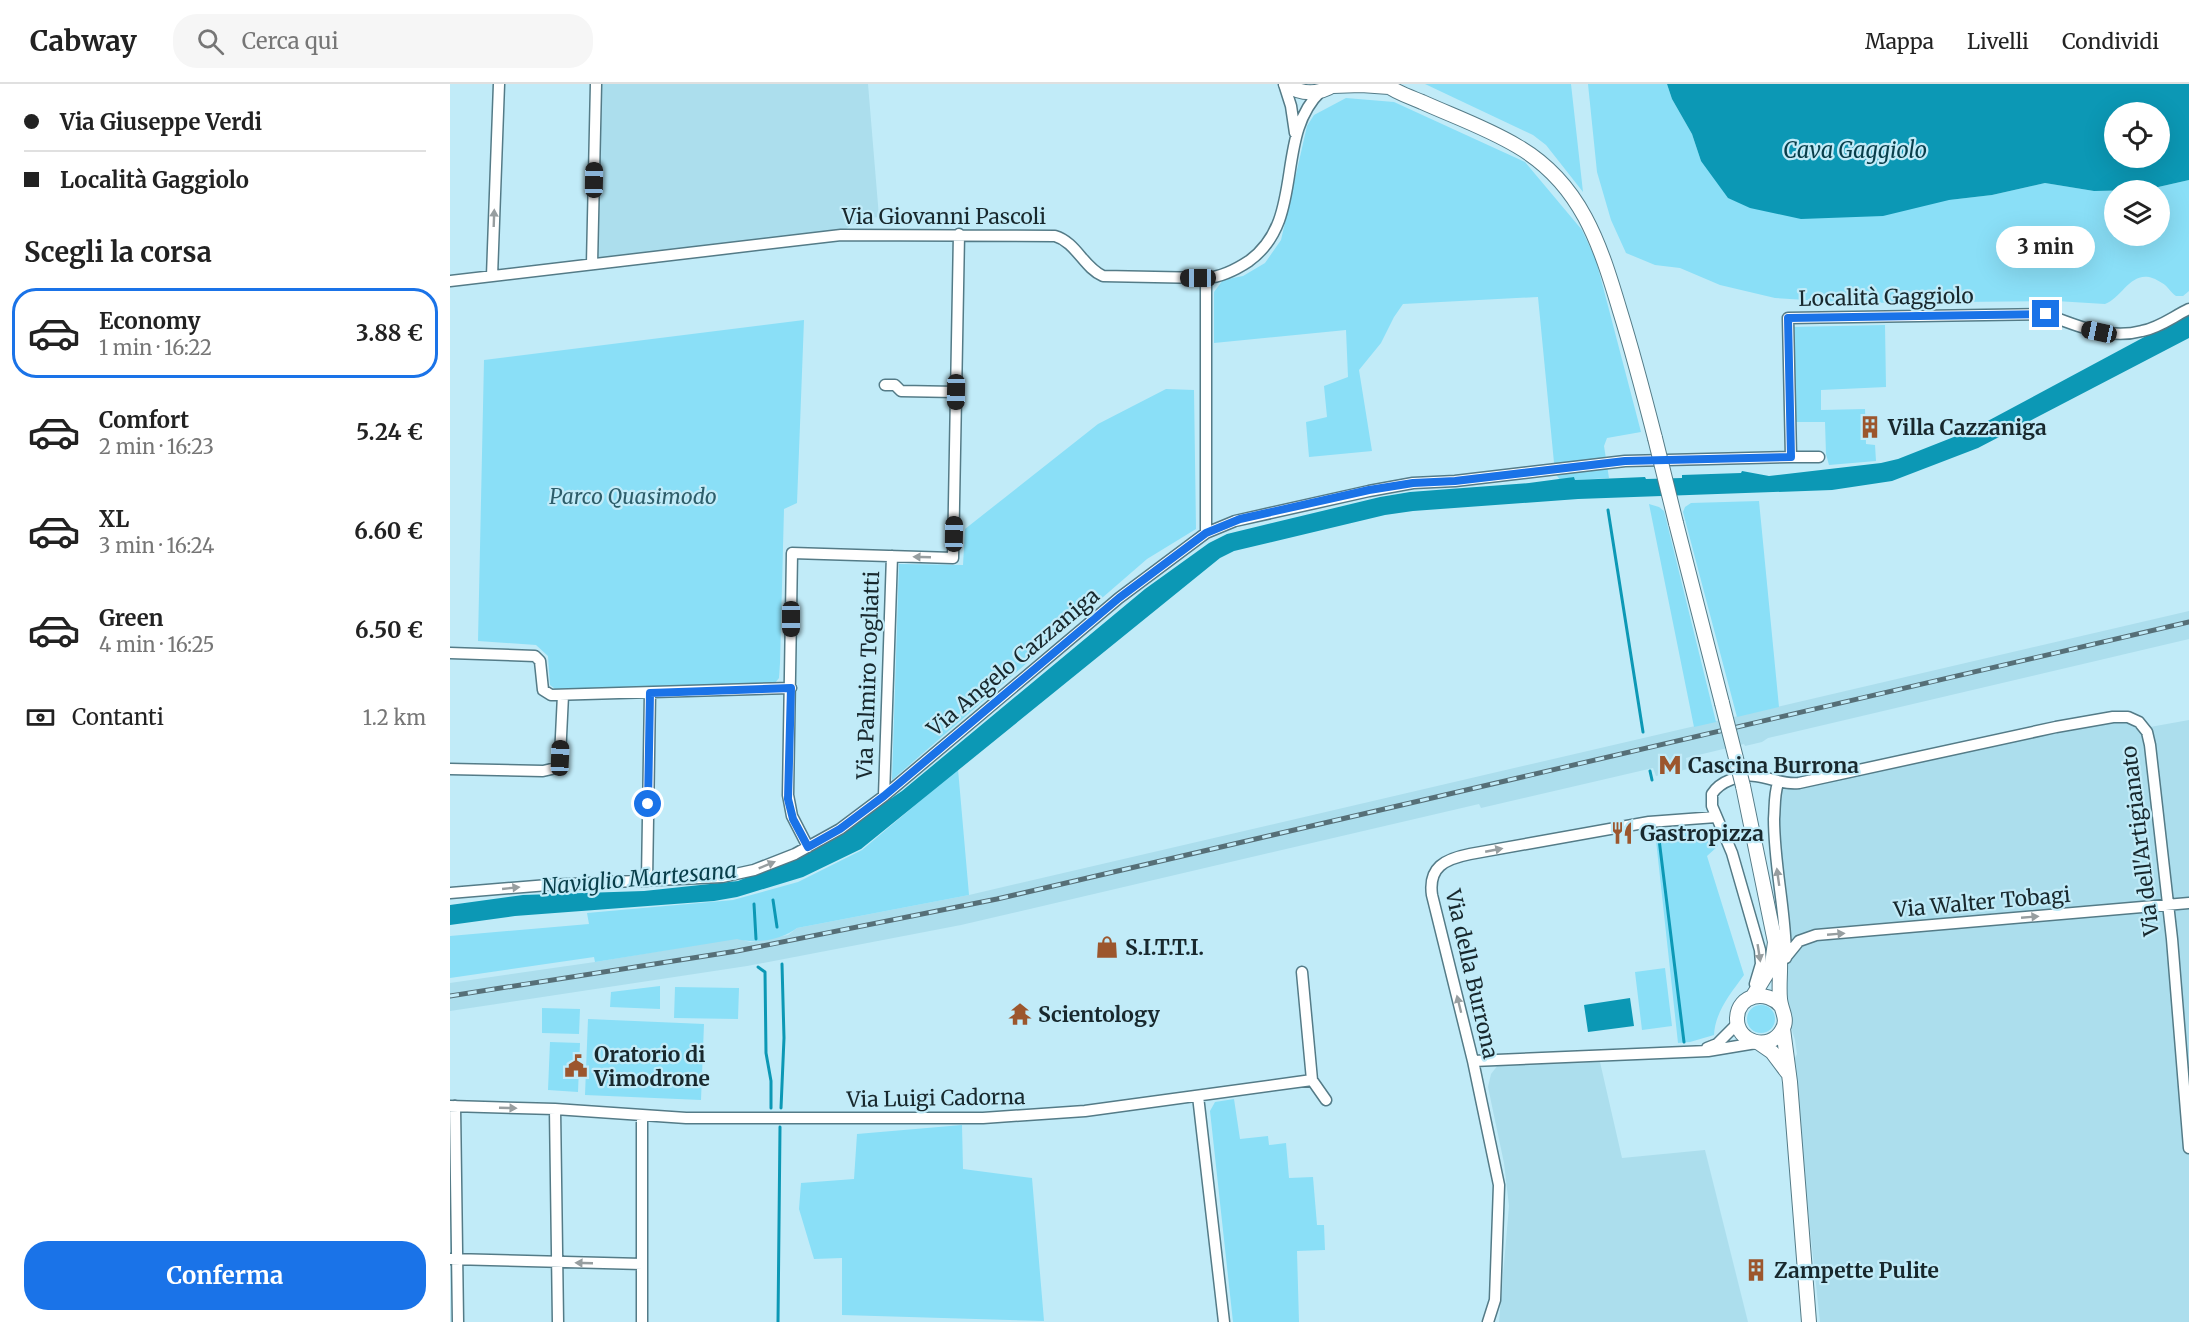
<!DOCTYPE html>
<html lang="it">
<head>
<meta charset="utf-8">
<style>
	:root { --surface:#fff; --page:#f6f6f6; --text:#222; --muted:#767676; --line:#e0e0e0; --accent:#1a73e8 }
	body { margin:0; font-family:Merriweather,serif; background:var(--page); color:var(--text); height:100vh; display:flex; flex-direction:column; font-size:22px; white-space:nowrap }
	* { box-sizing:border-box; margin:0 }
	p { font-size:20px; color:var(--muted) }
	.icon { flex:none; width:33px; height:33px; fill:none; stroke:currentColor; stroke-width:2; stroke-linecap:round; stroke-linejoin:round }
	.map { position:relative; flex:1; overflow:hidden }
	.panel { display:flex; flex-direction:column; background:var(--surface); width:450px }
	.panel>* { flex:none }
	.hud { display:grid; align-content:center; height:132px; padding:0 24px; background:var(--surface) }
	.fabs { position:absolute; left:1654px; top:18px; display:grid; gap:12px }
	.fabs a { display:grid; place-items:center; width:66px; height:66px; border-radius:50%; background:var(--surface); box-shadow:0 6px 24px #0002; font-size:30px }
	.end { position:absolute; width:27px; height:27px; margin:-14px; border:8px solid #1a73e8; background:#fff; box-shadow:0 0 0 3px #fff }
	.from { border-radius:50% }
	.bubble { position:absolute; height:42px; border-radius:21px; background:var(--surface); box-shadow:0 6px 24px #0002; font-size:20px; font-weight:700; line-height:42px; text-align:center }
	.car { position:absolute; width:18px; height:36px; margin:-18px -9px; border-radius:8px; box-shadow:0 0 4px 2px #0007; background:linear-gradient(#222 24%,#8ab4d8 0 40%,#222 0 76%,#8ab4d8 0 86%,#222 0) }
	.hud b { display:flex; align-items:center; gap:21px; height:57px; font-size:22px }
	.hud b+b { border-top:2px solid var(--line) }
	.hud i { width:15px; height:15px; background:var(--text) }
	ul { padding:0; list-style:none }
	li { display:flex; align-items:center; gap:18px; height:90px; margin:0 12px 9px; padding:0 12px; border:3px solid transparent; border-radius:24px }
	li div { flex:1 }
	li b { display:block; font-size:22px }
	li em { font-style:normal; font-weight:700 }
	li.on { border-color:var(--accent) }
	li>.icon { width:54px; height:54px; stroke-width:1.5 }
	h2 { padding:0 24px; font-size:27px; line-height:72px }
	.pay { display:flex; align-items:center; gap:15px; height:66px; padding:0 24px; font-size:22px }
	.pay p { margin-inline-start:auto }
	.button { display:flex; gap:12px; margin-top:auto; padding:12px 24px }
	.button a { flex:1; height:69px; border-radius:24px; background:var(--accent); color:#fff; font-size:24px; font-weight:700; line-height:69px; text-align:center }
	header { display:flex; align-items:center; gap:36px; box-sizing:border-box; height:84px; padding:0 30px; background:var(--surface); border-bottom:2px solid var(--line) }
	header strong { font-size:28px }
	nav { display:flex; gap:33px; margin-inline-start:auto; font-size:21px }
	.search { width:420px; height:54px; background:var(--page); display:flex; align-items:center; gap:15px; box-sizing:border-box; padding:0 21px; border-radius:24px; color:var(--muted); font-size:22px }
	main { display:flex; flex:1; min-height:0 }
	.map>svg:first-child { display:block }
	.built { fill:#acdeed }
	.green { fill:#8adff7 }
	.water { fill:#0c98b5; fill-rule:evenodd }
	.lines { fill:none; stroke-linecap:round; stroke-linejoin:round }
	.stream { stroke:#0c98b5; stroke-width:3 }
	.minor-casing { stroke:#547b87; stroke-width:13 }
	.tertiary-casing { stroke:#547b87; stroke-width:16 }
	.minor { stroke:#fff; stroke-width:10 }
	.tertiary { stroke:#fff; stroke-width:14 }
	.rail-casing { stroke:#566f77; stroke-width:5 }
	.rail { stroke:#c1ebf8; stroke-width:3; stroke-dasharray:9; stroke-linecap:butt }
	.tertiary-bridge-casing { stroke:#547b87; stroke-width:16; stroke-linecap:butt }
	.tertiary-bridge { stroke:#fff; stroke-width:14 }
	.oneway { fill:#979ea0 }
	.route { stroke:#1a73e8; stroke-width:8 }
	.labels { text-anchor:middle; dominant-baseline:central; stroke-width:4.5; stroke-linejoin:round; paint-order:stroke }
	.street-label { font-size:21px; fill:#18282d; stroke:#c1ebf8 }
	.poi-label { font-size:21px; font-weight:bold; fill:#18282d; stroke:#c1ebf8; text-anchor:start }
	.park-label { font-size:21px; font-style:italic; fill:#2d5d6a; stroke:#c1ebf8 }
	.water-label { font-size:22px; font-style:italic; fill:#083e4a; stroke:#c1ebf8 }
</style>
</head>
<body>
<header>
<strong>Cabway</strong>
<div class="search"><svg class="icon" aria-label="search" viewBox="0 0 24 24"><circle cx="10" cy="10" r="6"/><path d="M15 15l6 6"/></svg>Cerca qui</div>
<nav><a>Mappa</a><a>Livelli</a><a>Condividi</a></nav>
</header>
<main>
<section class="panel">
<div class="hud">
<b><i class="from"></i>Via Giuseppe Verdi</b>
<b><i></i>Località Gaggiolo</b>
</div>
<h2>Scegli la corsa</h2>
<ul>
<li class="on"><svg class="icon" aria-label="car" viewBox="0 0 24 24"><path d="M5 17H2v-5l4-1 3-4h7l3 4 3 1v5h-3M9 17h6M6 11h13"/><circle cx="7" cy="17" r="2"/><circle cx="17" cy="17" r="2"/></svg><div><b>Economy</b><p>1 min · 16:22</p></div><em>3.88 €</em></li>
<li><svg class="icon" aria-label="car" viewBox="0 0 24 24"><path d="M5 17H2v-5l4-1 3-4h7l3 4 3 1v5h-3M9 17h6M6 11h13"/><circle cx="7" cy="17" r="2"/><circle cx="17" cy="17" r="2"/></svg><div><b>Comfort</b><p>2 min · 16:23</p></div><em>5.24 €</em></li>
<li><svg class="icon" aria-label="car" viewBox="0 0 24 24"><path d="M5 17H2v-5l4-1 3-4h7l3 4 3 1v5h-3M9 17h6M6 11h13"/><circle cx="7" cy="17" r="2"/><circle cx="17" cy="17" r="2"/></svg><div><b>XL</b><p>3 min · 16:24</p></div><em>6.60 €</em></li>
<li><svg class="icon" aria-label="car" viewBox="0 0 24 24"><path d="M5 17H2v-5l4-1 3-4h7l3 4 3 1v5h-3M9 17h6M6 11h13"/><circle cx="7" cy="17" r="2"/><circle cx="17" cy="17" r="2"/></svg><div><b>Green</b><p>4 min · 16:25</p></div><em>6.50 €</em></li>
</ul>
<div class="pay"><svg class="icon" aria-label="cash" viewBox="0 0 24 24"><path d="M3 7h18v10H3z"/><circle cx="12" cy="12" r="2"/></svg>Contanti<p>1.2 km</p></div>
<div class="button"><a>Conferma</a></div>
</section>
<div class="map">
<svg width="1739" height="1238" viewBox="0 0 1739 1238">
	<rect width="100%" height="100%" fill="#c1ebf8"/>
	<!-- built -->
	<path class="built" d="M 149,0 L 418,0 L 429,133 L 410,135 L 392,148 L 144,178 Z
		M 1739,527 L 1739,555 L 1318,654 L 1312,658 L 1295,662 L 1294,660 L 1236,674 L 1238,685 L 1206,692 L 1203,684 L 1031,724 L 1029,720 L 511,841 L 297,882 L 0,927 L 0,899 L 145,878 L 287,854 L 300,858 L 338,851 L 347,844 L 519,811 Z
		M 1665,628 L 1678,628 L 1689,632 L 1700,643 L 1739,636 L 1739,1238 L 1370,1238 L 1344,996 L 1343,978 L 1347,970 L 1345,956 L 1334,920 L 1334,857 L 1321,773 L 1322,713 L 1343,694 Z
		M 1150,978 L 1172,1074 L 1255,1066 L 1298,1238 L 1049,1238 L 1059,1122 L 1054,1079 L 1038,1003 L 1041,990 L 1048,981 Z"/>
	<!-- green -->
	<path class="green" d="M 975,0 L 1121,0 L 1133,108 L 1096,61 L 1083,51 Z
		M 1138,0 L 1217,0 L 1222,15 L 1242,50 L 1251,77 L 1499,116 L 1542,111 L 1595,99 L 1644,107 L 1665,107 L 1665,152 L 1710,152 L 1710,106 L 1677,106 L 1695,106 L 1739,96 L 1739,207 L 1733,212 L 1726,212 C 1720,208 1718,202 1712,199 C 1683,179 1675,212 1655,220 L 1606,217 L 1404,219 L 1325,214 L 1270,201 L 1230,184 L 1205,181 L 1176,169 L 1161,136 L 1147,88 Z
		M 896,14 L 944,18 L 1075,78 L 1132,146 L 1146,176 L 1191,348 L 1157,354 L 1154,362 L 1159,394 L 1125,396 L 1124,393 L 1110,396 L 1105,389 L 1088,213 L 953,220 L 944,233 L 931,259 L 909,286 L 922,367 L 859,373 L 856,338 L 877,333 L 874,302 L 898,293 L 896,246 L 764,259 L 764,208 L 773,196 L 793,192 L 815,179 L 831,156 L 857,42 L 864,31 Z
		M 354,236 L 347,419 L 334,425 L 330,579 L 329,594 L 325,599 L 105,605 L 100,601 L 98,572 L 86,561 L 28,557 L 34,276 Z
		M 1435,241 L 1436,303 L 1371,306 L 1371,326 L 1415,325 L 1416,360 L 1425,361 L 1426,377 L 1379,381 L 1376,370 L 1375,338 L 1344,338 L 1341,243 Z
		M 716,305 L 744,306 L 746,445 L 697,475 L 442,696 L 449,480 L 513,481 L 515,445 L 648,340 Z
		M 1309,417 L 1329,623 L 1287,633 L 1233,428 L 1235,423 L 1241,419 Z
		M 1199,420 L 1209,423 L 1214,427 L 1266,638 L 1244,643 Z
		M 508,685 L 519,811 L 347,844 C 332,856 306,860 287,855 L 145,878 L 144,873 L 0,894 L 0,852 L 139,840 L 137,829 L 283,816 L 348,798 L 412,766 Z
		M 1250,746 L 1262,752 L 1268,762 L 1257,772 L 1294,891 C 1281,909 1265,928 1264,951 L 1240,958 L 1228,959 L 1205,747 Z
		M 1215,884 L 1222,942 L 1192,946 L 1185,888 Z
		M 210,902 L 210,925 L 160,923 L 161,908 Z
		M 225,903 L 289,904 L 288,935 L 224,934 Z
		M1297 935a14 14 0 1 1 28 0a14 14 0 1 1-28 0Z
		M 92,924 L 130,925 L 129,950 L 92,949 Z
		M 138,935 L 254,940 L 251,1016 L 135,1011 Z
		M 100,958 L 130,959 L 128,1008 L 98,1006 Z
		M 784,1015 L 790,1055 L 818,1052 L 819,1061 L 836,1059 L 839,1094 L 863,1093 L 867,1141 L 874,1141 L 875,1166 L 847,1167 L 849,1238 L 783,1238 L 760,1027 L 765,1018 Z
		M 512,1041 L 513,1085 L 582,1094 L 594,1237 L 392,1231 L 392,1174 L 364,1175 L 349,1125 L 351,1099 L 404,1095 L 407,1050 Z"/>
	<!-- water -->
	<path class="water" d="M 1217,0 L 1739,0 L 1739,96 L 1695,106 L 1644,107 L 1595,99 L 1542,111 L 1499,116 L 1433,132 L 1351,135 L 1300,124 L 1278,114 L 1251,77 L 1242,50 L 1222,15 ZM 1665,28 L 1710,28 L 1710,74 L 1665,74 Z
		M 1739,229 L 1739,254 L 1528,364 L 1442,397 L 1382,406 L 1128,415 L 963,427 L 935,431 L 784,467 L 770,474 L 411,765 L 353,793 L 287,813 L 264,817 L 65,832 L 0,841 L 0,821 L 73,811 L 194,807 L 288,797 L 366,765 L 452,707 L 695,505 L 759,459 L 777,450 L 930,413 L 960,408 L 1079,399 L 1124,393 L 1125,396 L 1195,393 L 1196,395 L 1232,394 L 1232,391 L 1291,389 L 1292,387 L 1319,392 L 1431,379 L 1448,375 L 1519,347 Z
		M 1180,914 L 1184,942 L 1138,948 L 1134,921 Z"/>
	<g class="lines">
		<!-- stream -->
		<path class="stream" d="M 1158,426 L 1193,648
			M 1200,687 L 1202,696
			M 1208,747 L 1234,958
			M 323,816 L 327,843
			M 304,820 L 306,855
			M 308,883 L 315,888 L 316,969 L 321,997 L 321,1024
			M 331,1024 L 334,954 L 332,880
			M 328,1238 L 330,1043"/>
		<!-- minor casing -->
		<g class="minor-casing">
			<path id="minor" d="M 834,0 L 841,22 L 845,49
				M 142,180 L 146,0
				M 42,192 L 49,0
				M 756,194 C 771,193 787,185 799,177 C 857,135 823,53 871,7
				M 0,197 L 391,151 L 605,152 C 626,158 634,184 653,192 L 756,194 L 756,449
				M 435,301 L 445,301 L 451,307 L 506,308
				M 1341,373 L 1369,373
				M 0,569 L 85,572 L 90,577 L 93,606 L 101,611 L 341,604
				M 0,685 L 93,687 L 106,684 L 110,673 L 113,611
				M 1328,699 C 1324,711 1325,723 1324,735 C 1324,782 1336,828 1336,874
				M 434,712 L 442,472
				M 358,763 L 342,732 L 338,711 L 342,469 L 503,474 L 509,150
				M 197,797 L 200,609
				M 0,809 L 98,801 L 272,793 L 304,786 L 345,770 L 390,745 L 434,712 L 669,514 L 756,449 L 785,437 L 919,407 L 963,399 L 1005,397 L 1175,377 L 1341,373 L 1338,234 L 1596,230 C 1627,242 1659,256 1692,247 C 1709,244 1724,232 1739,225
				M 1336,873 L 1349,857 L 1366,851 L 1739,819
				M 852,888 L 862,996
				M 1305,900 L 1311,880 L 1310,866 L 1282,769 L 1262,722 L 1262,710 C 1270,697 1291,690 1306,692 C 1322,694 1333,701 1349,699 L 1606,643 L 1663,633 L 1678,633 L 1689,638 L 1697,648 L 1700,661 L 1722,855 L 1739,1064
				M 1257,964 L 1267,960 L 1287,940
				M 1023,977 L 1258,967 L 1306,959
				M 862,996 L 876,1016
				M 748,1012 L 774,1238
				M 0,1022 L 105,1025 L 236,1034 L 533,1034 L 635,1027 L 862,996
				M 5,1022 L 8,1238
				M 105,1025 L 108,1238
				M 192,1032 L 192,1238
				M 1,1175 L 192,1180
				M 1038,1238 L 1045,1216 L 1049,1101 L 1023,977 L 982,811 C 978,783 995,775 1020,770 L 1199,738 L 1266,733"/>
		</g>
		<!-- tertiary casing -->
		<g class="tertiary-casing">
			<path id="tertiary" d="M 836,0 C 851,11 869,11 885,0
				M 935,0 C 945,8 960,13 972,18 C 1003,32 1037,44 1067,62 C 1131,99 1150,160 1170,227 C 1183,269 1194,311 1205,354
				M 883,2 L 911,1 L 939,3
				M 1226,439 L 1272,619
				M 1293,702 L 1325,858 L 1322,881 L 1303,912
				M 1325,851 C 1334,873 1328,893 1330,915 C 1331,927 1339,935 1332,946 C 1320,968 1286,959 1287,934 C 1288,910 1317,905 1331,922
				M 1333,945 L 1340,998 L 1359,1238
				M 1309,959 L 1322,968 L 1337,988"/>
		</g>
		<!-- minor -->
		<use href="#minor" class="minor"/>
		<!-- tertiary -->
		<use href="#tertiary" class="tertiary"/>
		<!-- rail casing -->
		<g class="rail-casing">
			<path id="rail" d="M 0,912 L 287,867 L 547,815 L 1739,538"/>
		</g>
		<!-- rail -->
		<use href="#rail" class="rail"/>
		<!-- tertiary-bridge casing -->
		<g class="tertiary-bridge-casing">
			<path id="tertiary-bridge" d="M 1205,354 L 1226,439
				M 1272,619 L 1293,702"/>
		</g>
		<!-- tertiary-bridge -->
		<use href="#tertiary-bridge" class="tertiary-bridge"/>
	</g>
	<!-- one-way arrows -->
	<defs><path id="oneway-solid" d="M-6-.8H1V-3.2L6.5 0L1 3.2V.8H-6Z" transform="scale(1.5)"/></defs>
	<g class="oneway">
		<use href="#oneway-solid" transform="translate(44 134) rotate(-88)"/>
		<use href="#oneway-solid" transform="translate(472 473) rotate(-178)"/>
		<use href="#oneway-solid" transform="translate(1044 766) rotate(-11)"/>
		<use href="#oneway-solid" transform="translate(317 781) rotate(-22)"/>
		<use href="#oneway-solid" transform="translate(1328 793) rotate(-98)"/>
		<use href="#oneway-solid" transform="translate(61 804) rotate(-6)"/>
		<use href="#oneway-solid" transform="translate(1580 833) rotate(-5)"/>
		<use href="#oneway-solid" transform="translate(1386 850) rotate(-5)"/>
		<use href="#oneway-solid" transform="translate(1309 869) rotate(81)"/>
		<use href="#oneway-solid" transform="translate(1009 920) rotate(-104)"/>
		<use href="#oneway-solid" transform="translate(58 1024) rotate(2)"/>
		<use href="#oneway-solid" transform="translate(134 1179) rotate(-178)"/>
	</g>
	<g class="lines">
		<!-- route -->
		<path class="route" d="M 198,720 L 200,609 L 341,604 L 338,715 L 343,735 L 358,763 L 390,745 L 434,712 L 669,514 L 756,449 L 790,435 L 919,406 L 963,399 L 1005,397 L 1175,377 L 1341,373 L 1338,234 L 1596,230"/>
	</g>
	<!-- icons -->
	<defs>
		<g id="building-bare" transform="scale(1.8)"><path d="M-4-6H4V6H1V3H-1V6H-4ZM-2.5-4.3h1.7v1.8h-1.7ZM.8-4.3h1.7v1.8H.8ZM-2.5-1h1.7V.8h-1.7ZM.8-1h1.7V.8H.8Z" fill="#9c562d" stroke="#c1ebf8" stroke-width="2.5" paint-order="stroke"/></g>
		<g id="metro-bare" transform="scale(1.8)"><path d="M-5.5 5V-5H-3L0 0L3-5H5.5V5H3V-.5L0 4L-3-.5V5Z" fill="#9c562d" stroke="#c1ebf8" stroke-width="2.5" paint-order="stroke"/></g>
		<g id="restaurant-bare" transform="scale(1.8)"><path d="M-5-6h1v4h1v-4h1v4h1v-4h1v5L-1.5 .5V6h-2V.5L-5-1ZM5-6V6H3V1.5H1.5Q1.5-4 5-6Z" fill="#9c562d" stroke="#c1ebf8" stroke-width="2.5" paint-order="stroke"/></g>
		<g id="shop-bare" transform="scale(1.8)"><path d="M-5-2.5h2.3a2.7 3.5 0 0 1 5.4 0H5L5.5 6h-11ZM-1.5-2.5h3a1.5 2.3 0 0 0-3 0Z" fill="#9c562d" stroke="#c1ebf8" stroke-width="2.5" paint-order="stroke"/></g>
		<g id="temple-bare" transform="scale(1.8)"><path d="M0-6L5-2H3V0L6.5 2.5H4V6H1.5V3h-3V6H-4V2.5H-6.5L-3 0V-2H-5Z" fill="#9c562d" stroke="#c1ebf8" stroke-width="2.5" paint-order="stroke"/></g>
		<g id="civic-bare" transform="scale(1.8)"><path d="M-.6-6.5H3V-4.5H.6V-3L4-1V1h2V6H-6V1h2V-1L-.6-3ZM-1.2 2.5V6h2.4V2.5Z" fill="#9c562d" stroke="#c1ebf8" stroke-width="2.5" paint-order="stroke"/></g>
	</defs>
	<g fill-rule="evenodd">
		<use href="#building-bare" x="1420" y="343"/>
		<use href="#metro-bare" x="1220" y="681"/>
		<use href="#restaurant-bare" x="1172" y="749"/>
		<use href="#shop-bare" x="657" y="863"/>
		<use href="#temple-bare" x="570" y="930"/>
		<use href="#civic-bare" x="126" y="982"/>
		<use href="#building-bare" x="1306" y="1186"/>
	</g>
	<g class="labels">
		<!-- street labels -->
		<g class="street-label">
			<text x="494" y="132">Via Giovanni Pascoli</text>
			<text transform="translate(1436 213) rotate(-1)">Località Gaggiolo</text>
			<text transform="translate(563 578) rotate(-40)">Via Angelo Cazzaniga</text>
			<text transform="translate(418 591) rotate(-88)">Via Palmiro Togliatti</text>
			<text transform="translate(1690 757) rotate(-97)">Via dell'Artigianato</text>
			<text transform="translate(1532 818) rotate(-5)">Via Walter Tobagi</text>
			<text transform="translate(1022 890) rotate(77)">Via della Burrona</text>
			<text transform="translate(486 1014) rotate(-1)">Via Luigi Cadorna</text>
		</g>
		<!-- poi labels -->
		<g class="poi-label">
			<text x="1438" y="343">Villa Cazzaniga</text>
			<text x="1238" y="681">Cascina Burrona</text>
			<text x="1190" y="749">Gastropizza</text>
			<text x="675" y="863">S.I.T.T.I.</text>
			<text x="588" y="930">Scientology</text>
			<text x="144" y="970">Oratorio di<tspan x="144" dy="24">Vimodrone</tspan></text>
			<text x="1324" y="1186">Zampette Pulite</text>
		</g>
		<!-- park labels -->
		<g class="park-label">
			<text x="183" y="412">Parco Quasimodo</text>
		</g>
		<!-- water labels -->
		<g class="water-label">
			<text x="1405" y="66">Cava Gaggiolo</text>
			<text transform="translate(189 794) rotate(-5)">Naviglio Martesana</text>
		</g>
	</g>
</svg>
<div class="fabs">
<a><svg class="icon" aria-label="locate" viewBox="0 0 24 24"><circle cx="12" cy="12" r="6"/><path d="M12 2v4M12 18v4M2 12h4M18 12h4"/></svg></a>
<a><svg class="icon" aria-label="layers" viewBox="0 0 24 24"><path d="M12 4l9 5-9 5-9-5zM3 14l9 5 9-5"/></svg></a>
</div>
<i class="end from" style="left:198px;top:720px"></i>
<i class="end" style="left:1596px;top:230px"></i>
<div class="bubble" style="left:1546px;top:142px;width:99px">3 min</div>
<i class="car" style="left:144px;top:96px;rotate:1deg"></i>
<i class="car" style="left:748px;top:194px;rotate:270deg"></i>
<i class="car" style="left:1649px;top:248px;rotate:282deg"></i>
<i class="car" style="left:506px;top:308px;rotate:181deg"></i>
<i class="car" style="left:504px;top:450px;rotate:1deg"></i>
<i class="car" style="left:341px;top:535px;rotate:180deg"></i>
<i class="car" style="left:110px;top:674px;rotate:2deg"></i>
</div>
</main>
</body>
</html>
